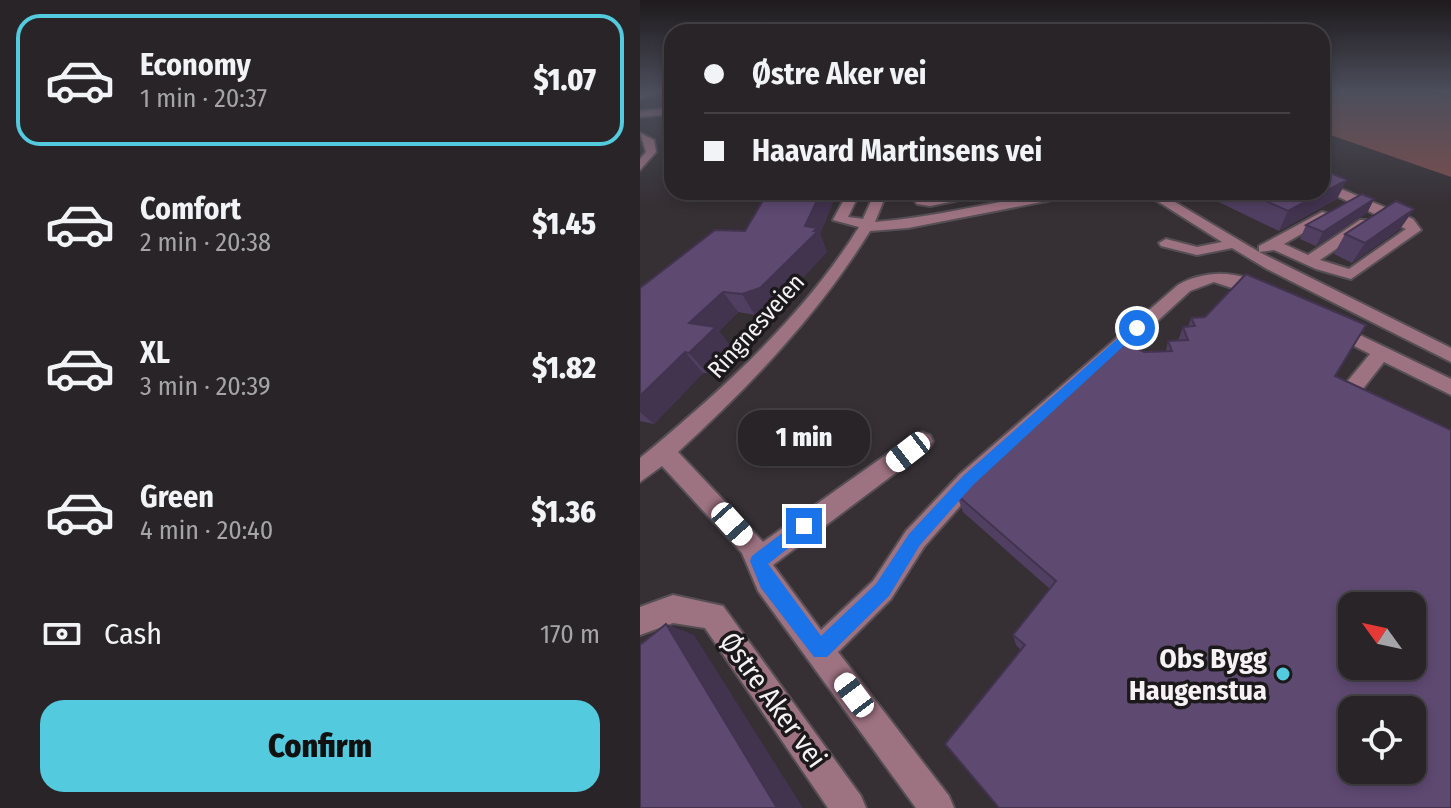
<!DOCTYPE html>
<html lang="en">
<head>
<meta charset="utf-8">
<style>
	:root { --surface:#282428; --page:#343034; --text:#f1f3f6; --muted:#a5a4a8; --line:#444145; --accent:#54cade }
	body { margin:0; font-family:"Fira Sans Condensed",sans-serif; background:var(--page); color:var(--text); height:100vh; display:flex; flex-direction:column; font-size:30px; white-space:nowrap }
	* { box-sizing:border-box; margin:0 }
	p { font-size:26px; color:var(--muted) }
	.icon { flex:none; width:44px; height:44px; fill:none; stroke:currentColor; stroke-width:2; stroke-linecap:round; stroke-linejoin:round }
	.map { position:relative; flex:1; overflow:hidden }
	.details { display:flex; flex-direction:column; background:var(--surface); width:640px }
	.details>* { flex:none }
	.guide { position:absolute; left:24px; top:24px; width:666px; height:176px; border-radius:24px; box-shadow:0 4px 12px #0003,0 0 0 2px var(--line); display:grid; align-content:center; height:176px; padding:0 40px; background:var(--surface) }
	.needle { width:52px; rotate:303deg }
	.buttons { position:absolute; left:698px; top:592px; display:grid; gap:16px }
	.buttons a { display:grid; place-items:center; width:88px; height:88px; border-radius:16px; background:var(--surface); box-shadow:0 4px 12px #0003,0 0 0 2px var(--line); font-size:40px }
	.end { position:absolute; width:36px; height:36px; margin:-18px; border:10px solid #1a73e8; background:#fff; box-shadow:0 0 0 4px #fff }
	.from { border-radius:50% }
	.bubble { position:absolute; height:56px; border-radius:24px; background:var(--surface); box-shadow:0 4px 12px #0003,0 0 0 2px var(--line); font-size:26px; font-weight:800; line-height:56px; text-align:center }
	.car { position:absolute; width:24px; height:48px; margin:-24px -12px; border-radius:10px; box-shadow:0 0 6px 2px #0007; background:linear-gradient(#fff 24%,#345 0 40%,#fff 0 76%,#345 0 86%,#fff 0) }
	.guide b { display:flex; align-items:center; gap:28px; height:76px; font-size:30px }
	.guide b+b { border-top:2px solid var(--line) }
	.guide i { width:20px; height:20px; background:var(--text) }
	ul { padding:14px 0 0; list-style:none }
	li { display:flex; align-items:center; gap:24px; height:132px; margin:0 16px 12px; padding:0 24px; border:4px solid transparent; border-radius:24px }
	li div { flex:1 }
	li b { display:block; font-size:30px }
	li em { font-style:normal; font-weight:800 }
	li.on { border-color:var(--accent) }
	li>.icon { width:72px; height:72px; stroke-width:1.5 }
	.pay { display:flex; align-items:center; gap:20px; height:88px; padding:0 40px; font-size:30px }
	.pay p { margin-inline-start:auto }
	.button { display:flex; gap:16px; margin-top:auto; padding:16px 40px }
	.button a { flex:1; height:92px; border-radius:24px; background:var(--accent); color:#111; font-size:32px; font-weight:800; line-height:92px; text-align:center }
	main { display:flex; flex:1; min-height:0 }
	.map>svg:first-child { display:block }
	.green { fill:#7c4e4d }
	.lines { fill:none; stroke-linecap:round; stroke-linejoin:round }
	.stream { stroke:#5a5671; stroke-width:3 }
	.minor-casing { stroke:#554f54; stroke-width:4 }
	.minor { fill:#9d7281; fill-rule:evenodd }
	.wall { fill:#513f61 }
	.shaded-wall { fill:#42334f }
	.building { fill:#5e4971; stroke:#42334f; stroke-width:2; fill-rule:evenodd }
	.route { fill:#1a73e8 }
	.poi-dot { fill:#54cade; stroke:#1c191b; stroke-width:3 }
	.labels { text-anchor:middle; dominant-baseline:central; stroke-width:7; stroke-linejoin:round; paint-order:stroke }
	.street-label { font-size:24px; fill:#f5f1f4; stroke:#1c191b }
	.near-poi-label { font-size:28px; font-weight:bold; fill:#f5f1f4; stroke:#1c191b; text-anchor:end }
	.near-street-label { font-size:28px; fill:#f5f1f4; stroke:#1c191b }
</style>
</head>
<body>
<main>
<section class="details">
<ul>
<li class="on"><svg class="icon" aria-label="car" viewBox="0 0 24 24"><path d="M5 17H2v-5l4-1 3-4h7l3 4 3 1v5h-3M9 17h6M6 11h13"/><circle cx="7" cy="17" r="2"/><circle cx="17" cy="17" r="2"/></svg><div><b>Economy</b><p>1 min · 20:37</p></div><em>$1.07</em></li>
<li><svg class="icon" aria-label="car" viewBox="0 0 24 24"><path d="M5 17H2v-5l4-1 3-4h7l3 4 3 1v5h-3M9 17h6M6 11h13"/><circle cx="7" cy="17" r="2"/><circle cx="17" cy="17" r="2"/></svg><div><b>Comfort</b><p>2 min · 20:38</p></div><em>$1.45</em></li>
<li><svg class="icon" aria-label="car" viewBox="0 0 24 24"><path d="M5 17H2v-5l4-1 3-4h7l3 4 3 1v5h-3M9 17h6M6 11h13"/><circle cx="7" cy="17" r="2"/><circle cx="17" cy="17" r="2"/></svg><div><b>XL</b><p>3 min · 20:39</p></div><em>$1.82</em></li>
<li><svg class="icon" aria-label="car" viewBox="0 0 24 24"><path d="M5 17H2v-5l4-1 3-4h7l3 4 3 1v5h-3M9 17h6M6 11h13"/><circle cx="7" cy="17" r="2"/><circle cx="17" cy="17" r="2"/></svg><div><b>Green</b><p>4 min · 20:40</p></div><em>$1.36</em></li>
</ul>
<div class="pay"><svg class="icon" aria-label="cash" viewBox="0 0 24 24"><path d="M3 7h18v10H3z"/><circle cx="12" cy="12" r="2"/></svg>Cash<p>170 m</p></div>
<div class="button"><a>Confirm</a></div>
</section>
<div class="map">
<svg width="811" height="808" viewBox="0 0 811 808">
	<rect width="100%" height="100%" fill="#363035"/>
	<!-- green -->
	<path class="green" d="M 682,91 L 787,91 L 811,98 L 811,177 L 682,132 Z"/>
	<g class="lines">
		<!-- stream -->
		<path class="stream" d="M 800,91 L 811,96"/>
		<!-- minor casing -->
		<g class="minor-casing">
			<path id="minor" d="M 8,91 L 24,91 L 0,99 L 0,93 Z
				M 32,108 L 32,114 L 0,117 L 0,111 Z
				M 0,133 L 14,140 L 16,152 L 0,170 L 0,159 L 6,152 Z
				M 682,181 L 773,219 L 781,230 L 711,279 L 676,269 L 634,250 L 619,252 L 811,348 L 811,362 L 627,269 L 592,248 L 557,255 L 521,246 L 519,243 L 526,239 L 557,247 L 582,242 L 503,192 L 518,192 L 619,252 L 619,246 L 682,212 L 694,215 L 644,244 L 668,255 L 720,220 L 730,220 L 730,226 L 680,260 L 709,269 L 766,229 L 682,189 Z
				M 208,192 L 220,192 L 208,217 L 223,219 L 235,192 L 247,192 L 235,222 C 308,217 380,192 453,192 L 268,228 L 230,231 C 178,315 110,386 38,452 L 123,542 L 274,435 L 282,432 L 290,435 L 293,441 L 290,447 L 133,565 L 181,630 L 233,581 L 266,531 L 320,474 L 538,285 C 566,269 606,269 630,293 L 622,298 L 574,282 L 550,291 L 336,488 L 284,547 L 251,599 L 198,652 L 309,796 L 314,808 L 276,808 L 118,591 L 102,553 L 22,466 L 0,482 L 0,458 C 81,391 163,317 219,227 L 193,220 Z
				M 269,192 L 281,192 L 290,198 L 329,192 L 358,192 L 290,206 L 277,204 Z
				M 693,322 L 811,379 L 811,395 L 744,362 L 711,404 L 697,404 L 694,399 L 697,394 L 730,354 L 687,332 L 684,328 Z
				M 33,595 L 83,606 L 221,796 L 226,808 L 188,808 L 65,628 L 33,623 L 0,635 L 0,607 Z"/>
		</g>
		<!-- minor -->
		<use href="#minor" class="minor"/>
	</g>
	<!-- wall -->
	<path class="wall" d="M 128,192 L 205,192 L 202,197 L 195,197 L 180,234 L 187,252 L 133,309 L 115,315 L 98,312 L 79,331 L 92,348 L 67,373 L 63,373 L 14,424 L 0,421 L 0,288 L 105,231 Z
		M 565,192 L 682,192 L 697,199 L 639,231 L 564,195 Z
		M 734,199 L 727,213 L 676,246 L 660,239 L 666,225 Z
		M 774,209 L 760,229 L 712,263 L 694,254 L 705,234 Z
		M 551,318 L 726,325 L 381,650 L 376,645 L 373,635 L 410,589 L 323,512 L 317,495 L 504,352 L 526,351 L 528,341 L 538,341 L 543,327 L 548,327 Z"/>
	<!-- shaded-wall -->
	<path class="shaded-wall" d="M 707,180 L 697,199 L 639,231 L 648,211 Z
		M 181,192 L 193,192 L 195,197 L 180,234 L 187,252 L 133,309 L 115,315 L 102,294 L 165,226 Z
		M 734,199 L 727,213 L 676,246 L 683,232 Z
		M 774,209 L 760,229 L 712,263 L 725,243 Z
		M 83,292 L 98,312 L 79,331 L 92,348 L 67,373 L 49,353 L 49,323 Z
		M 45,352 L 63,373 L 14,424 L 0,412 L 0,396 Z
		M 26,624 L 54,635 L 163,808 L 137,808 Z"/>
	<!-- building -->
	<path class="building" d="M 682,169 L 707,180 L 648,211 L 606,192 L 682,192 Z
		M 128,192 L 181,192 L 165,226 L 177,228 L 174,231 L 178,231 L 120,288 L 102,294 L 83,292 L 49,323 L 76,327 L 49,353 L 45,352 L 0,396 L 0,288 L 75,230 L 105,231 Z
		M 722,194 L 734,199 L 683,232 L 666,225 Z
		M 756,201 L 774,209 L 725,243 L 705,234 Z
		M 606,274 L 726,325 L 695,376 L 811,430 L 811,808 L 359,808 L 305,744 L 385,645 L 373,635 L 416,581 L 317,495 L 482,341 L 504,352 L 532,351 L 528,341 L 548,340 L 543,327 L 555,326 L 551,318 L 565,317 ZM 712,606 L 772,606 L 772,666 L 712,666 ZM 712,710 L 772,710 L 772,770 L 712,770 Z
		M 26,624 L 137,808 L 0,808 L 0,645 Z"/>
	<!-- sky -->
	<linearGradient id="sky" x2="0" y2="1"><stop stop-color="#1e1a1d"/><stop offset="0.45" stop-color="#4c4e5c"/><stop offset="1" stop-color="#4c4e5c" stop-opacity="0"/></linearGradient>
	<rect width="811" height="204" fill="url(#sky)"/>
	<!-- route -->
	<path class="route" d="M 493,325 L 503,328 L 333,485 L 280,545 L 249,596 L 187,657 L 174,657 L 121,588 L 110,561 L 112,556 L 158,521 L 169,521 L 169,532 L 128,564 L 181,636 L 236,584 L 269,534 L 323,476 Z"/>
	<!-- markers -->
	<circle class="poi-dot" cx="643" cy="674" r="8"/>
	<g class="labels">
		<!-- street labels -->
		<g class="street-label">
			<text transform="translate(116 326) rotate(-48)">Ringnesveien</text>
		</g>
		<!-- near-poi labels -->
		<g class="near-poi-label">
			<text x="627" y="658">Obs Bygg<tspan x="627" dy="32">Haugenstua</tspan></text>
		</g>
		<!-- near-street labels -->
		<g class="near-street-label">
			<text transform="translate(133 700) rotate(54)">Østre Aker vei</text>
		</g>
	</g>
</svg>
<div class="buttons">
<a><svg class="needle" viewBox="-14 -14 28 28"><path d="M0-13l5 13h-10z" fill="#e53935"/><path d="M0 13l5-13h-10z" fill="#a5a4a8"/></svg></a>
<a><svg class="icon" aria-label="locate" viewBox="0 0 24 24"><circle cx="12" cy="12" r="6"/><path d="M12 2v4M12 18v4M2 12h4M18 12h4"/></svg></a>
</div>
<i class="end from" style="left:497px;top:328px"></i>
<i class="end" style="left:164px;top:526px"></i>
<div class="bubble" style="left:98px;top:410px;width:132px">1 min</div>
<i class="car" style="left:268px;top:452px;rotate:232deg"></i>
<i class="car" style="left:92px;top:524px;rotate:138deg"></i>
<i class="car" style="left:214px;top:695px;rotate:323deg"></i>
<div class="guide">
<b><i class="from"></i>Østre Aker vei</b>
<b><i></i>Haavard Martinsens vei</b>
</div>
</div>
</main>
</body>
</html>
